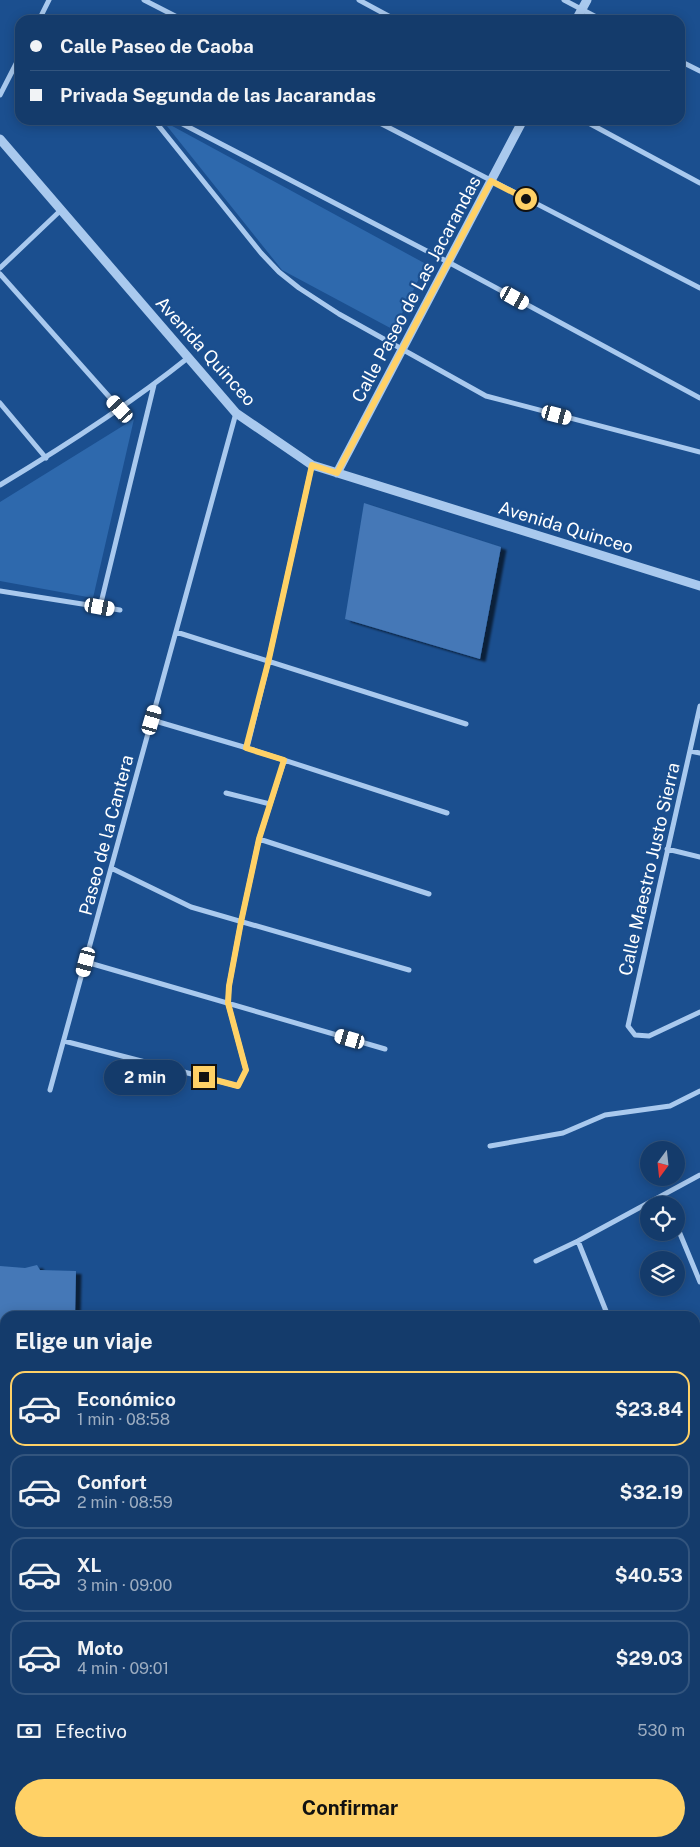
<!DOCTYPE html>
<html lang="es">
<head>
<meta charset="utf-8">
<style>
	:root { --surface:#143b6b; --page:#214673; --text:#f1f3f6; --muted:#9dadc1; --line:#33557e; --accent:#ffd166 }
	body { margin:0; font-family:"Public Sans",sans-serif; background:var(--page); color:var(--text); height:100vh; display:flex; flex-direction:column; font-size:19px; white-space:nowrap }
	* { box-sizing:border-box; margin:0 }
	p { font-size:16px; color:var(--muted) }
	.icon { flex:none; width:28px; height:28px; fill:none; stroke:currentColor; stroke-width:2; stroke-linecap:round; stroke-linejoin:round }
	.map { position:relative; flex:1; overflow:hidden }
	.drawer { position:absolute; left:0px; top:1311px; width:700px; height:536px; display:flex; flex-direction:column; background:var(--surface); border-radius:15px 15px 0 0; box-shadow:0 2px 12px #0003,0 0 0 1px var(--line) }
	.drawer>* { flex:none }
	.hud { position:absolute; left:15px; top:15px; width:670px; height:110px; border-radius:15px; box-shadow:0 2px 12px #0003,0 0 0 1px var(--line); display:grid; align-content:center; height:110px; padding:0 15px; background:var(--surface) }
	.needle { width:32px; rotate:195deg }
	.controls { position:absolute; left:640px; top:1141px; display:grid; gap:10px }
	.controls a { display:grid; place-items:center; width:45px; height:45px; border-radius:50%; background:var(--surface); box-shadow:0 2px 12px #0003,0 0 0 1px var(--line); font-size:25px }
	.end { position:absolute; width:22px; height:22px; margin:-11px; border:6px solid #ffd166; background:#111; box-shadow:0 0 0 2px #111 }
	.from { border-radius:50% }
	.bubble { position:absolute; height:35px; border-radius:18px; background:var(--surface); box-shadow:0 2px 12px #0003,0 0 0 1px var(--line); font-size:16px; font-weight:700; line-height:35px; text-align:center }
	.car { position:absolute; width:15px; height:30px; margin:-15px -8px; border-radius:6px; box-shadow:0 0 4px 1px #0007; background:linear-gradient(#fff 24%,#345 0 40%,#fff 0 76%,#345 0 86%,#fff 0) }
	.hud b { display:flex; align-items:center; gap:18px; height:48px; font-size:19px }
	.hud b+b { border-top:1px solid var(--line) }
	.hud i { width:12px; height:12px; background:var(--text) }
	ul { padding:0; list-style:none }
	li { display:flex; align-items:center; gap:15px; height:75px; margin:0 10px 8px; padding:0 5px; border:2px solid var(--line); border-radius:15px }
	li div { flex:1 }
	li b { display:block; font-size:19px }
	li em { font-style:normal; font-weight:700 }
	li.active { border-color:var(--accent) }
	li>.icon { width:45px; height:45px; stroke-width:1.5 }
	h2 { padding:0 15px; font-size:22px; line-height:60px }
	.pay { display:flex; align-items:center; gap:12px; height:55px; padding:0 15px; font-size:19px }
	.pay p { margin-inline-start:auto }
	.primary-button { display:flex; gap:10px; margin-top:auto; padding:10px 15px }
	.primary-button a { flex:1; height:58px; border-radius:30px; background:var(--accent); color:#111; font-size:20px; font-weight:700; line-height:58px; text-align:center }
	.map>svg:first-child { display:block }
	.green { fill:#2e69ad }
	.building { fill:#4478b7; filter:url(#shadow) }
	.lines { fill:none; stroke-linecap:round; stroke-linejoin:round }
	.minor { stroke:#a9c9ee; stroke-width:5 }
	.tertiary { stroke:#a9c9ee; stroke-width:9 }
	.secondary { stroke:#d6e6fa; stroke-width:10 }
	.trunk { stroke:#f8faff; stroke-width:14 }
	.route { stroke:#ffd166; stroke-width:6 }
	.labels { text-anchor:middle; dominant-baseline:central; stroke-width:4.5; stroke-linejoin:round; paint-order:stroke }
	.street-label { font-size:18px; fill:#fff; stroke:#1b4f8f }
</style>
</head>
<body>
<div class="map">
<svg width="700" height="1847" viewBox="0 0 700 1847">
	<defs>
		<filter id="shadow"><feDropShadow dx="5.5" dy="3" stdDeviation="1" flood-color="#0009"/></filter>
	</defs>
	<rect width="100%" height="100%" fill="#1b4f8f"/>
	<!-- green -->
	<path class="green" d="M 163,121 L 426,264 L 394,330 L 282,270 Z
		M 134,419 L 93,598 L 0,581 L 0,502 Z
		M 0,1591 L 5,1594 L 5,1842 L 212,1843 L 206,1847 L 0,1847 Z"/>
	<!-- building -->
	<path class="building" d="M 364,503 L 501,547 L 480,659 L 345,619 Z
		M 37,1265 L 40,1270 L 76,1271 L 75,1316 L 5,1316 L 5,1332 L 0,1332 L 0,1266 L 25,1268 Z"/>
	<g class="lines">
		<!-- minor -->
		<path class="minor" d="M 144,0 L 183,20
			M 359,0 L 396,20
			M 564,0 L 602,20
			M 39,20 L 49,0
			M 680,61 L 700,71
			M 0,95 L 20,56
			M 154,120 L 261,253 L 279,272 L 299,288 L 339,314 L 486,396 L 700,452
			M 175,120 L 448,262 L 700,398
			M 374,120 L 700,288
			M 583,120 L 700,183
			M 0,268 L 61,210
			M 0,274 L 120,409
			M 0,403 L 46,458
			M 0,485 C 65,446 129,405 189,357
			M 0,591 L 120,610
			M 100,607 L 154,385
			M 176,632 L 466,724
			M 700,706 L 628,1026 L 635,1035 L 649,1036 L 700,1012
			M 152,720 L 247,748 L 447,813
			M 247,748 L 268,663 L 312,465
			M 690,751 L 700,753
			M 226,793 L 270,804
			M 259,839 L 429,894
			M 667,849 L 700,857
			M 111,868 L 191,907 L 409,970
			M 86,962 L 385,1049
			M 64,1041 L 238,1086 L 246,1070 L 228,1003 L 229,986 L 241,922 L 259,839 L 284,761
			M 50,1090 L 236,413
			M 490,1146 L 563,1133 L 605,1115 L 670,1106 L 700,1091
			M 664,1195 L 668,1205
			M 676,1224 L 700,1282
			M 578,1241 L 608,1316
			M 536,1261 L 578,1241 L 700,1175
			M 695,1450 L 700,1455
			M 695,1830 L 700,1833
			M 424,1842 L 431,1847
			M 566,1842 L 574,1847"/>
		<!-- tertiary -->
		<path class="tertiary" d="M 576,20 L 587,0
			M 0,139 L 236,413 L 312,465 L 700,586
			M 337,473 L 523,120
			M 352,1847 L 359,1842
			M 375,1847 L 382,1842"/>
		<!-- secondary -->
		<path class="secondary" d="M 0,1358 L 5,1360
			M 0,1476 L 5,1478
			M 695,1652 L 700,1654
			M 695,1761 L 700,1763"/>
		<!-- trunk -->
		<path class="trunk" d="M 0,1379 L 5,1381
			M 0,1446 L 5,1448
			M 695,1678 L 700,1680
			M 695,1742 L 700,1745"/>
	</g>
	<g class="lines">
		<!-- route -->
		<path class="route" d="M 204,1077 L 238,1086 L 246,1070 L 228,1003 L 229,986 L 241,922 L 259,839 L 284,760 L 246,748 L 268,663 L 312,465 L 337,473 L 491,181 L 526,199"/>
	</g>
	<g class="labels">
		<!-- street labels -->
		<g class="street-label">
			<text transform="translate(416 289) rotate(-62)">Calle Paseo de Las Jacarandas</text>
			<text transform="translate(206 351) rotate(48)">Avenida Quinceo</text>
			<text transform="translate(566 527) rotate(17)">Avenida Quinceo</text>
			<text transform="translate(106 835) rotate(-75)">Paseo de la Cantera</text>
			<text transform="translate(649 869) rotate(-77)">Calle Maestro Justo Sierra</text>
		</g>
	</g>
</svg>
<div class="controls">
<a><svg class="needle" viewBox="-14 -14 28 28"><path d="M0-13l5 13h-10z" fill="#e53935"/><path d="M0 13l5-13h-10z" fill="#9dadc1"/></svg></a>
<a><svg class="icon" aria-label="locate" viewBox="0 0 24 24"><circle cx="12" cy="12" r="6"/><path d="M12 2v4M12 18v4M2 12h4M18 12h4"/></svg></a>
<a><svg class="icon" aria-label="layers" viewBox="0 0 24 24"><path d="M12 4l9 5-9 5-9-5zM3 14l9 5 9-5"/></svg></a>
</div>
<i class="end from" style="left:526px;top:199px"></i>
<i class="end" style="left:204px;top:1077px"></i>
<div class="bubble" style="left:104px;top:1060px;width:82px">2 min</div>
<i class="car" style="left:515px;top:298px;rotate:119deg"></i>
<i class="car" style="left:120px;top:409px;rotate:318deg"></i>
<i class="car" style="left:557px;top:415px;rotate:105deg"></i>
<i class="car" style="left:100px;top:607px;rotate:100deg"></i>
<i class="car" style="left:152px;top:720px;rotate:16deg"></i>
<i class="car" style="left:86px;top:962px;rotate:195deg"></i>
<i class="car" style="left:350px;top:1039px;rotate:286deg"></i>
<div class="hud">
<b><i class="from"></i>Calle Paseo de Caoba</b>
<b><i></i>Privada Segunda de las Jacarandas</b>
</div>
<section class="drawer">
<h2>Elige un viaje</h2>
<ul>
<li class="active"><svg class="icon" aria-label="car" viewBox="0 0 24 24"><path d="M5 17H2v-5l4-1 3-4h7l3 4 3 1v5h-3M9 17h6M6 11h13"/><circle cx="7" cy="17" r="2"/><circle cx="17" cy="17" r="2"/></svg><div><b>Económico</b><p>1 min · 08:58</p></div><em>$23.84</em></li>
<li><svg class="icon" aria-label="car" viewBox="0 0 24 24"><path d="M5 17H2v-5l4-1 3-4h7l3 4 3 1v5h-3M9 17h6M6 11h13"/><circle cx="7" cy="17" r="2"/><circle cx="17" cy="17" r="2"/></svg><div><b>Confort</b><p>2 min · 08:59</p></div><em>$32.19</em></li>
<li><svg class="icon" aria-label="car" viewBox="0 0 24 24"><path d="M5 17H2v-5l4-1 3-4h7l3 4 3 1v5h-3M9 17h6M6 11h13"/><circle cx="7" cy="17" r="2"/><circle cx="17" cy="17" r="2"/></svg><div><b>XL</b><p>3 min · 09:00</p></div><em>$40.53</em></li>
<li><svg class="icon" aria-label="car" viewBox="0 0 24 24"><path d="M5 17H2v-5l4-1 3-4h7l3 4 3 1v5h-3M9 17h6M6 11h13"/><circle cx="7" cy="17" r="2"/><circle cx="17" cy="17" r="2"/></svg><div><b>Moto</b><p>4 min · 09:01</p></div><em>$29.03</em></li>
</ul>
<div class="pay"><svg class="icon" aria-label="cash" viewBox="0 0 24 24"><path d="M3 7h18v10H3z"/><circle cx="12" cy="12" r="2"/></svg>Efectivo<p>530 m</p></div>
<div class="primary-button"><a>Confirmar</a></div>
</section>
</div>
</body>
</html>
